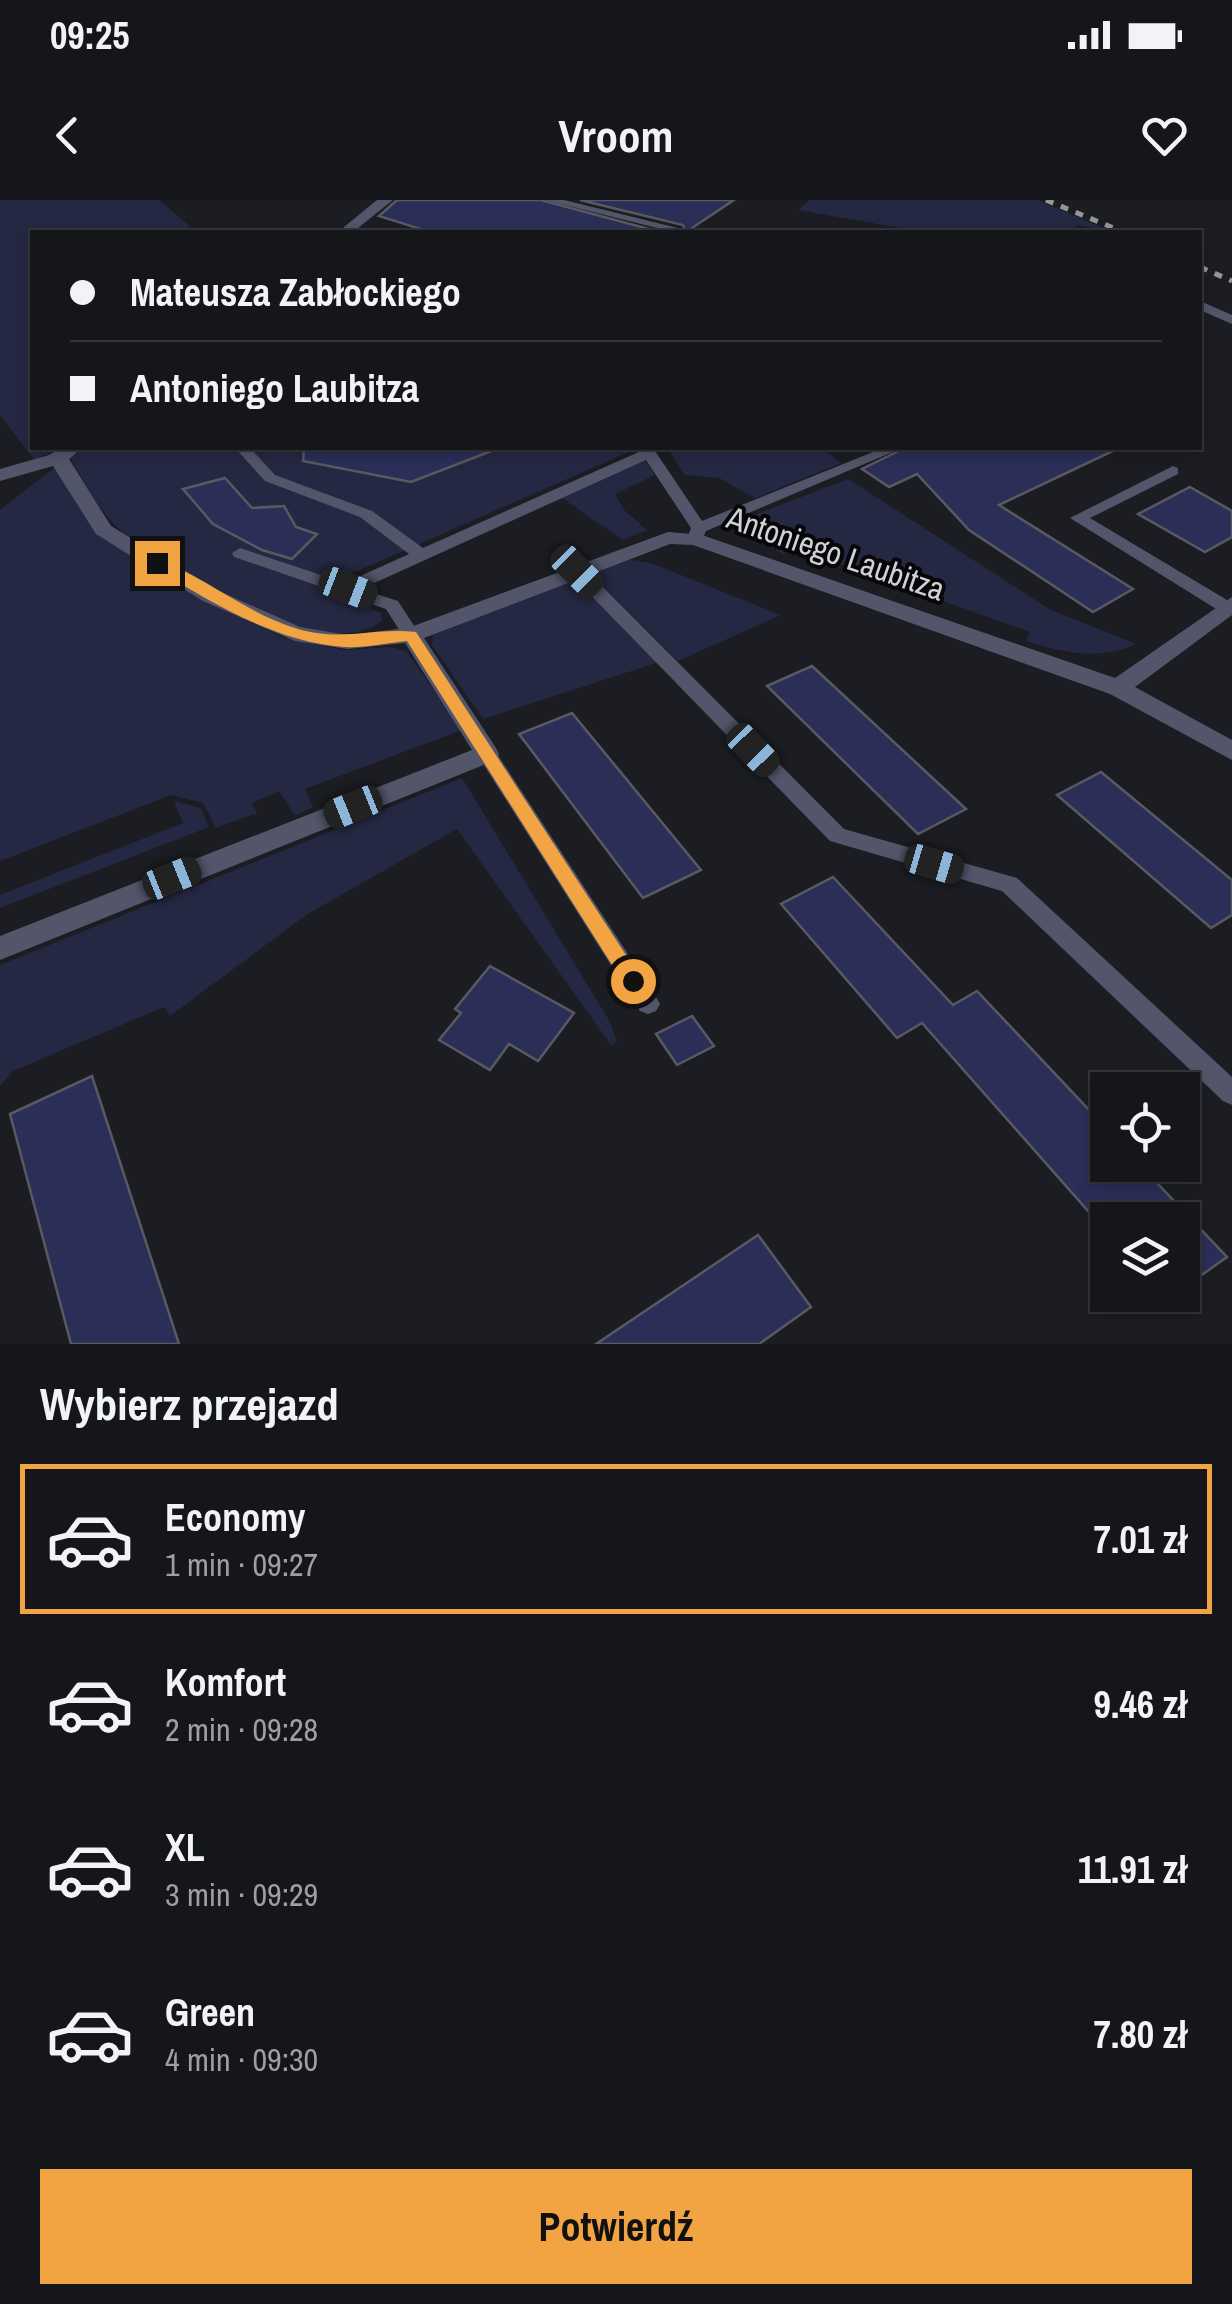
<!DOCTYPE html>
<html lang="pl">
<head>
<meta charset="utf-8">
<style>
	:root { --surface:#15161a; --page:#222327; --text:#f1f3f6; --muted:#9d9fa2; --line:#343539; --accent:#f3a442 }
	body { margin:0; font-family:"Archivo Narrow",sans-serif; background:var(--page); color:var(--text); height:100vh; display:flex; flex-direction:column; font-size:38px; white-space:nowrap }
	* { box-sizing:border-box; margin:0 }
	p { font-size:32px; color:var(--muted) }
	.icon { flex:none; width:55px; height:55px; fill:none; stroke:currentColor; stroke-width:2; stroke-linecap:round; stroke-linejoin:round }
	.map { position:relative; height:1144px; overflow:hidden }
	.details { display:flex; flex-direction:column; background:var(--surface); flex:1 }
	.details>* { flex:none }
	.banner { position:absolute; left:30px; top:30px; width:1172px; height:220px; border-radius:0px; box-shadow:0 5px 15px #0003,0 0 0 2px var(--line); display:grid; align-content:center; height:220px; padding:0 40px; background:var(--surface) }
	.controls { position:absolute; left:1090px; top:872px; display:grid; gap:20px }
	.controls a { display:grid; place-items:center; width:110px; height:110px; border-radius:0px; background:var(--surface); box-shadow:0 5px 15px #0003,0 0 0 2px var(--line); font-size:50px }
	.end { position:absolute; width:45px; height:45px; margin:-22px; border:12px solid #f3a442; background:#111; box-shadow:0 0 0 5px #111 }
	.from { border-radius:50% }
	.car { position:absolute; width:30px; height:60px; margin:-30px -15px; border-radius:12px; box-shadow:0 0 8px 2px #0007; background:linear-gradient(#222 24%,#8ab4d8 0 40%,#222 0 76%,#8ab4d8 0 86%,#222 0) }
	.banner b { display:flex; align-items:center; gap:35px; height:95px; font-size:38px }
	.banner b+b { border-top:2px solid var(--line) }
	.banner i { width:25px; height:25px; background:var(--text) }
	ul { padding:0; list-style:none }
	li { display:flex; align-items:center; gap:30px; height:150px; margin:0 20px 15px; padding:0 20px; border:5px solid transparent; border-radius:0px }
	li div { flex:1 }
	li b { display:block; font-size:38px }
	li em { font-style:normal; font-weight:800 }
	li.selected { border-color:var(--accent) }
	li>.icon { width:90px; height:90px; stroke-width:1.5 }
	h2 { padding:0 40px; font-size:45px; line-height:120px }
	.button { display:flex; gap:20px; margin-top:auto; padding:20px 40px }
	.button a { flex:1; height:115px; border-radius:0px; background:var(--accent); color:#111; font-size:40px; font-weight:800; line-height:115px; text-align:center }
	.status { display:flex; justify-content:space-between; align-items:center; height:70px; padding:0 50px; background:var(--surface); direction:ltr }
	.status svg { height:28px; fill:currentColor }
	header { display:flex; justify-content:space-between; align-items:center; height:130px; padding:0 40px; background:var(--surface); font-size:45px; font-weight:800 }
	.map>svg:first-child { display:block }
	.green { fill:#252842 }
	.building { fill:#2b2e57; stroke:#595a61; stroke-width:2.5 }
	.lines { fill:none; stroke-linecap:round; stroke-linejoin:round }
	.service { fill:#53566a; fill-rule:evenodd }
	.minor { fill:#53566a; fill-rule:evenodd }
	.rail { stroke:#95969a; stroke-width:5; stroke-dasharray:8 8; stroke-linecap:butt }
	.route { fill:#f3a442 }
	.labels { text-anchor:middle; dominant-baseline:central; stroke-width:8; stroke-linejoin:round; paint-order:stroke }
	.street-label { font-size:32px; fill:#d1d2d6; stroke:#070709 }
</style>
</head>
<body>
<div class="status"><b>09:25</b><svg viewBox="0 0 49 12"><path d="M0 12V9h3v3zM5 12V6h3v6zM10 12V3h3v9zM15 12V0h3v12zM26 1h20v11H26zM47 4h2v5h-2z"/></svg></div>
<header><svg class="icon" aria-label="back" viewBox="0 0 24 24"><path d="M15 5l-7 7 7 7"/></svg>Vroom<svg class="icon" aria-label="heart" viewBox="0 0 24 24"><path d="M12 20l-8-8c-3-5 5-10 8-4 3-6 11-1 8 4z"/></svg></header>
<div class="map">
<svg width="1232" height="1144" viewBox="0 0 1232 1144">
	<rect width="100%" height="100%" fill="#1c1d22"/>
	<!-- green -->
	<path class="green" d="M 0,0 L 159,0 L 193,29 L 180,32 L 32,32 L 32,248 L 63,248 L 34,259 L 0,215 Z
		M 810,0 L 1037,0 L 1113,32 L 1079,25 L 1064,32 L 924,32 L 798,10 Z
		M 84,248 L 638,248 L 321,387 L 381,413 L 382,421 C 361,438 318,436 293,427 C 250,412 152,358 118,328 C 99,311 84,280 70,258 Z
		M 667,248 L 822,248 L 841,263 L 755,298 L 719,278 L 685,275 Z
		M 645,260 L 655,275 L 615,294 L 625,311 L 647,330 L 623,340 L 562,298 Z
		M 54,268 L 117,346 L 283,438 L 344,450 L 391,447 L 406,451 L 462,530 L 305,589 L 313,607 L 295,616 L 279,591 L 252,603 L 257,613 L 216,628 L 203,603 L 171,595 L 0,661 L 0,310 Z
		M 848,279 L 1051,410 L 1136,444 C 1097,461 1066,453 1026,441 L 1030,432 L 791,347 L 784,355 L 749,331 L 747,322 L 757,314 Z
		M 625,359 L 651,363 L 781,415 L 678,461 L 597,380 L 599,370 Z
		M 570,379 L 580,380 L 659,462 L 483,519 L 432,445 L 433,435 Z
		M 462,578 L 610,822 L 617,842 L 611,845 L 457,629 L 306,715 L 170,816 L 164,807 L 13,871 L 0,886 L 0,765 Z
		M 174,601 L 201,608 L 209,627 L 0,708 L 0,695 L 183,623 Z"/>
	<!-- building -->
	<path class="building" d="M 397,0 L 541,0 L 660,32 L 430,32 L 379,16 Z
		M 580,0 L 734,0 L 686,32 L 683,25 Z
		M 304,248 L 493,248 L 494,250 L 411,282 L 303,261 Z
		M 905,248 L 1119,248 L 999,305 L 1133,389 L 1093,412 L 969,330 L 917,274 L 889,287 L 862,269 Z
		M 225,278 L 252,308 L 284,306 L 296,327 L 317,334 L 292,359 L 262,350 L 213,324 L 183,289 Z
		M 1190,287 L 1232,311 L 1232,337 L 1205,352 L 1138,314 Z
		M 812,466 L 966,609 L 918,634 L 767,486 Z
		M 572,513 L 701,670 L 643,698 L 519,534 Z
		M 1101,572 L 1232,680 L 1232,715 L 1211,728 L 1057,595 Z
		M 833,677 L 953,805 L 977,791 L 1108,930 L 1108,965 L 1140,965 L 1227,1057 L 1182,1089 L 1182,1020 L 1096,1020 L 922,823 L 897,838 L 781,704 Z
		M 490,766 L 574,813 L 538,861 L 509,844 L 490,870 L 439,840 L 461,813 L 455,809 Z
		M 692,816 L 714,846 L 677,865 L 656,834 Z
		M 92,876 L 179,1144 L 71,1144 L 10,914 Z
		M 758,1035 L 811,1107 L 759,1144 L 596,1144 Z"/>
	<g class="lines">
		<!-- service -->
		<path class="service" d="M 545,0 L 564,0 L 682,29 L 678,32 L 664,32 L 665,30 Z
			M 1200,101 L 1232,115 L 1232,124 L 1200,110 Z
			M 235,248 L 250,248 L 275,275 L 372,311 L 423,348 L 641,251 L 639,248 L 653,248 L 702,321 L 883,248 L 902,248 L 706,331 L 701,342 L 695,344 L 687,339 L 691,328 L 646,260 L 361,389 L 398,401 L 420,435 L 411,441 L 405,439 L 386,409 L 234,357 L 232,353 L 240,348 L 345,383 L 409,354 L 360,317 L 265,281 Z
			M 1173,266 L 1178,268 L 1178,274 L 1090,318 L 1232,403 L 1232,412 L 1221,412 L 1070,318 Z
			M 577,366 L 583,367 L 844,629 L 1017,678 L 1232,877 L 1232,905 L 1223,901 L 1002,691 L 830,641 L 571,375 L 571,367 Z
			M 487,547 L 494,549 L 656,797 L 660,804 L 656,811 L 648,814 L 640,811 L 480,559 L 477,554 Z"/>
		<!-- minor -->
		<path class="minor" d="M 377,0 L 393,0 L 353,32 L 338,32 Z
			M 61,248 L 82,248 L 69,259 L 111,326 L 219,391 L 300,427 L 347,435 L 408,428 L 668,332 L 702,335 L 1115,478 L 1232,397 L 1232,415 L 1135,487 L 1232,540 L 1232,560 L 1110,494 L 693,345 L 670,344 L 424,438 L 496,548 L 499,554 L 496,560 L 0,760 L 0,736 L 472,550 L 405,443 L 347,449 L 295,441 L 203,401 L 96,334 L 53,266 L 0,281 L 0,269 L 49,255 Z"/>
		<!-- rail -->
		<path class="rail" d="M 1046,0 L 1123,32
			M 1200,67 L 1232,81"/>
	</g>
	<!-- route -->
	<path class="route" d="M 157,359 C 206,377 247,414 298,429 C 341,442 376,427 416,432 L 639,775 L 639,787 L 626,787 L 407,441 C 387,443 364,448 344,447 C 275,442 210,402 152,366 Z"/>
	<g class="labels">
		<!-- street labels -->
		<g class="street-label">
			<text transform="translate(836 353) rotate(19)">Antoniego Laubitza</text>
		</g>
	</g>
</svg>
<div class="controls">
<a><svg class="icon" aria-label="locate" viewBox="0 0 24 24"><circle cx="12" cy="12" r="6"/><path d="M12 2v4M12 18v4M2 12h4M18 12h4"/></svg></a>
<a><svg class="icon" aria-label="layers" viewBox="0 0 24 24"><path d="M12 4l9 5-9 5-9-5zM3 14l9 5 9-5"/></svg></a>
</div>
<i class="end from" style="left:633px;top:781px"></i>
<i class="end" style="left:157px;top:363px"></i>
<i class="car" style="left:577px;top:371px;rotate:135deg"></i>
<i class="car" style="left:348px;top:388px;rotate:111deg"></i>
<i class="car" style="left:753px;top:550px;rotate:136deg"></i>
<i class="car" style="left:353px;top:607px;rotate:248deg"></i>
<i class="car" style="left:934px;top:664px;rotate:106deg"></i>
<i class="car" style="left:172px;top:678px;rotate:68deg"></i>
<div class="banner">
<b><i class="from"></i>Mateusza Zabłockiego</b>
<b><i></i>Antoniego Laubitza</b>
</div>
</div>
<section class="details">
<h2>Wybierz przejazd</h2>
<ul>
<li class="selected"><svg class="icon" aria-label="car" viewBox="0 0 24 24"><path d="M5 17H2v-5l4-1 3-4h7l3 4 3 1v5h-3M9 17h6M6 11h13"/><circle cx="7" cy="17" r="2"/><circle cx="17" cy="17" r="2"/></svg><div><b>Economy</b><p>1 min · 09:27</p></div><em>7.01 zł</em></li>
<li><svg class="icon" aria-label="car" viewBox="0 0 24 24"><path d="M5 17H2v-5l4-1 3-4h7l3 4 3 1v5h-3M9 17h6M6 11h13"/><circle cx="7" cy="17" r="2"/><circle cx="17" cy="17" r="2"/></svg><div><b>Komfort</b><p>2 min · 09:28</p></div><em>9.46 zł</em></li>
<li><svg class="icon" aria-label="car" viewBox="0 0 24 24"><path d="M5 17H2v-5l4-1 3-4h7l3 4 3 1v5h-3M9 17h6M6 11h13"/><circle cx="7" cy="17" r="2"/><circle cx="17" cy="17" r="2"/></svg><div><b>XL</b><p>3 min · 09:29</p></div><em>11.91 zł</em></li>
<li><svg class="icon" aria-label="car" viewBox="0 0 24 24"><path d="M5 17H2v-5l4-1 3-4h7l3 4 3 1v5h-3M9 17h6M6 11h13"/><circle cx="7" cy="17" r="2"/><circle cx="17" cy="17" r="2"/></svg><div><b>Green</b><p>4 min · 09:30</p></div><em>7.80 zł</em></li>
</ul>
<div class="button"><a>Potwierdź</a></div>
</section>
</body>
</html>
